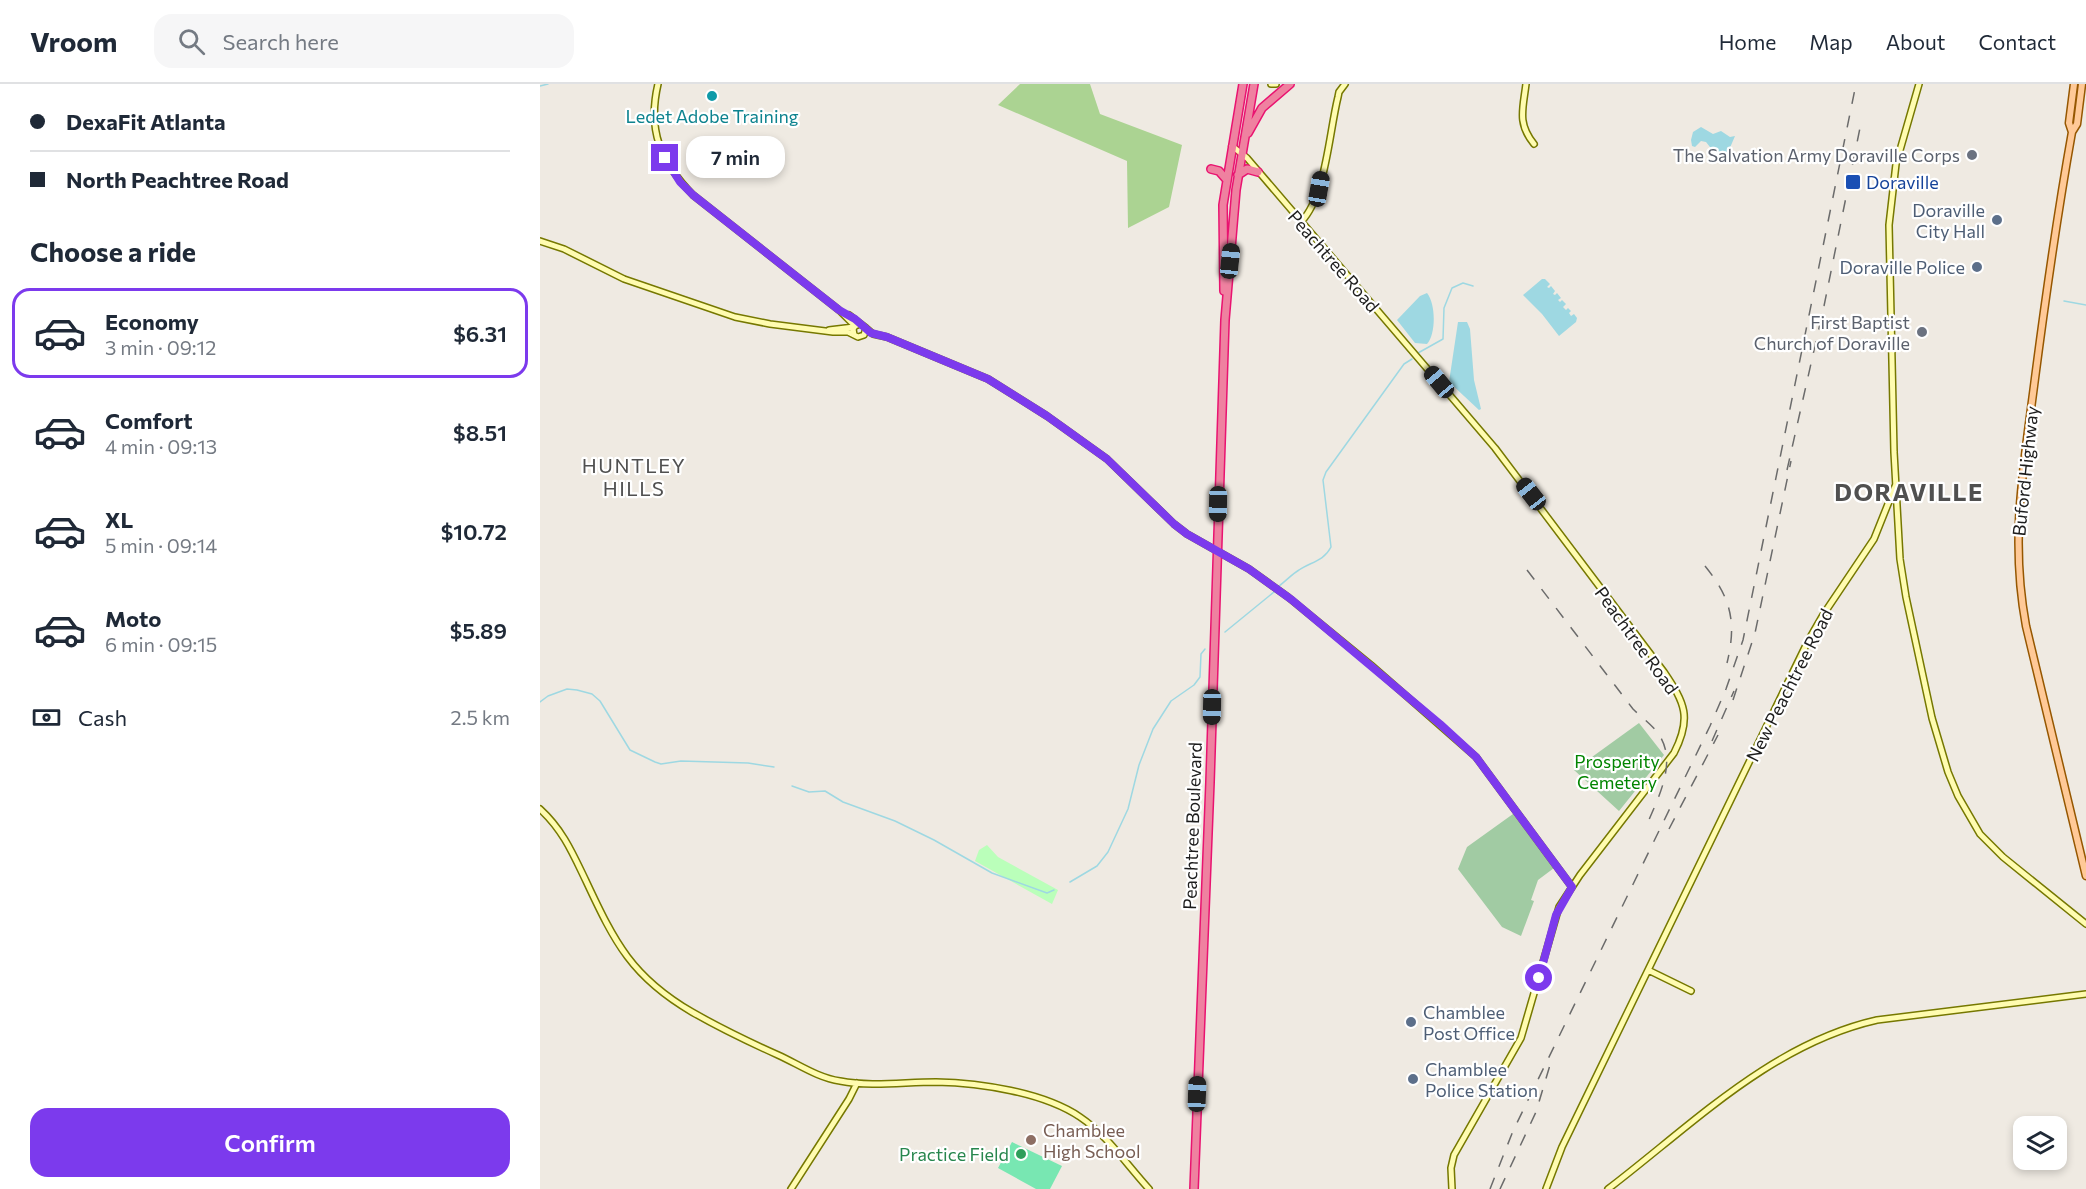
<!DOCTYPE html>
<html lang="en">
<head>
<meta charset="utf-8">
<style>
	:root { --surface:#fff; --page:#f6f6f7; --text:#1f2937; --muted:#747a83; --line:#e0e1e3; --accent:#7c3aed }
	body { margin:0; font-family:Commissioner,sans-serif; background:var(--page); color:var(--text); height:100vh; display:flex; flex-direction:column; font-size:22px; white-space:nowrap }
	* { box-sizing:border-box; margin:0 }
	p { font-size:20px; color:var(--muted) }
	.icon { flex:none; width:33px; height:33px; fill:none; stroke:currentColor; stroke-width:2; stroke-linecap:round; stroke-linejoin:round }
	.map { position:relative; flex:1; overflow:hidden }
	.side { display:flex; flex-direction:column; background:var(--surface); width:540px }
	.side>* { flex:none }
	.hud { display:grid; align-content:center; height:132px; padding:0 30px; background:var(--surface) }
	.buttons { position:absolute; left:1473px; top:1032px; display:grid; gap:12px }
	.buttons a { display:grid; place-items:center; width:54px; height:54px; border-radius:12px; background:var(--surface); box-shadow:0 3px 9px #0003; font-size:30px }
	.end { position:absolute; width:27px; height:27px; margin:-14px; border:8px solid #7c3aed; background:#fff; box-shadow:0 0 0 3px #fff }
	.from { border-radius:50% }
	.bubble { position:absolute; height:42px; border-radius:18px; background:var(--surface); box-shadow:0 3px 9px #0003; font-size:20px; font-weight:600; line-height:42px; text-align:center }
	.car { position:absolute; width:18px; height:36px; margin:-18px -9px; border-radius:8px; box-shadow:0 0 4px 2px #0007; background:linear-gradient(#222 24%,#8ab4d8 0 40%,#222 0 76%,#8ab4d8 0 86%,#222 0) }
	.hud b { display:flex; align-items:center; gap:21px; height:57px; font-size:22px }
	.hud b+b { border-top:2px solid var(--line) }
	.hud i { width:15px; height:15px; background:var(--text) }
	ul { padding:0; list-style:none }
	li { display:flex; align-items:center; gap:18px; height:90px; margin:0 12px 9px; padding:0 18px; border:3px solid transparent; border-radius:18px }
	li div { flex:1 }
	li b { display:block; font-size:22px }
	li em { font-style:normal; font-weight:600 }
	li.selected { border-color:var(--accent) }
	li>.icon { width:54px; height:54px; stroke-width:1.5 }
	h2 { padding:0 30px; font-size:27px; line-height:72px }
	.pay { display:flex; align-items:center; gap:15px; height:66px; padding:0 30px; font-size:22px }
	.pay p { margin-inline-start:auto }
	.action { display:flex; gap:12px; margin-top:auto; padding:12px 30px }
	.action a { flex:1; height:69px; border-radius:18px; background:var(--accent); color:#fff; font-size:24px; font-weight:600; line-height:69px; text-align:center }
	header { display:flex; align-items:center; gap:36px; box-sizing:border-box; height:84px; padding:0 30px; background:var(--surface); border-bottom:2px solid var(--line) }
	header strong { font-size:28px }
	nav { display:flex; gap:33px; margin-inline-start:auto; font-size:21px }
	.search { width:420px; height:54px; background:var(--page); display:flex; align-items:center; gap:15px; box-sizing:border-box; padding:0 21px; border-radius:18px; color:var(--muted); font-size:22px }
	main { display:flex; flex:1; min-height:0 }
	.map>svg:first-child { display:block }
	.forest { fill:#abd392 }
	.cemetery { fill:#a1cba3 }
	.park { fill:#baffba }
	.pitch { fill:#78e7b2 }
	.water { fill:#9ed8e2 }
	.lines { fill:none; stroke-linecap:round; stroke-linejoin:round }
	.stream { stroke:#9ed8e2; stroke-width:1.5 }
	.secondary-casing { stroke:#767800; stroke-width:8 }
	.primary-casing { stroke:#965700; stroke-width:9 }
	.highway-casing { stroke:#e91370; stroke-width:10 }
	.secondary { stroke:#fffcb0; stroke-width:5 }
	.primary { stroke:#ffc997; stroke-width:6 }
	.highway { stroke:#ef81a0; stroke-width:7 }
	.rail { stroke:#6b6b6b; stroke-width:1.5; stroke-dasharray:12 12; stroke-linecap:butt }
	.route { stroke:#7c3aed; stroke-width:8 }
	.culture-dot { fill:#0f9aa8; stroke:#fff; stroke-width:2 }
	.worship-dot { fill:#6b7280; stroke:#fff; stroke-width:2 }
	.transit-dot { fill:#1a4fb4; stroke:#fff; stroke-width:2 }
	.service-dot { fill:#5c6f8a; stroke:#fff; stroke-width:2 }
	.education-dot { fill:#8d6e63; stroke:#fff; stroke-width:2 }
	.leisure-dot { fill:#2e9e5b; stroke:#fff; stroke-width:2 }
	.labels { text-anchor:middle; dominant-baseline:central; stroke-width:4.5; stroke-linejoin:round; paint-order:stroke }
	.culture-label { font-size:18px; fill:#0d838f; stroke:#fff }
	.worship-label { font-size:18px; fill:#5b616d; stroke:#fff; text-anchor:end }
	.transit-label { font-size:18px; fill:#164399; stroke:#fff; text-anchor:start }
	.service-label { font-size:18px; fill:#4e5e75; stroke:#fff; text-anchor:end }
	.street-label { font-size:18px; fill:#1d1d1d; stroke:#fff }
	.park-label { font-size:18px; fill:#028501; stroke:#fff }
	.education-label { font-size:18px; fill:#785e54; stroke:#fff; text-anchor:start }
	.leisure-label { font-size:18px; fill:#27864d; stroke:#fff; text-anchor:end }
	.neighbourhood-label { font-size:20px; letter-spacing:1.5px; fill:#505050; stroke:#fff }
	.district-label { font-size:24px; font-weight:bold; letter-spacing:1.5px; fill:#505050; stroke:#fff }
</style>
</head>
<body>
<header>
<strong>Vroom</strong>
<div class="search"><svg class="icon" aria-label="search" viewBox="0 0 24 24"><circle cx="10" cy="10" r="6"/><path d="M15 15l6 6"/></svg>Search here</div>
<nav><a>Home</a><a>Map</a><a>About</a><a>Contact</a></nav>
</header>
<main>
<section class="side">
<div class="hud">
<b><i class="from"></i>DexaFit Atlanta</b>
<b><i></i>North Peachtree Road</b>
</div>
<h2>Choose a ride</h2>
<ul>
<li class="selected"><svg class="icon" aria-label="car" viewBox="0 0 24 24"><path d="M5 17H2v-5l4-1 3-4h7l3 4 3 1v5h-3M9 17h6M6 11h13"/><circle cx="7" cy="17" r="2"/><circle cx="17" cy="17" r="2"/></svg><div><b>Economy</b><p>3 min · 09:12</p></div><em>$6.31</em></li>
<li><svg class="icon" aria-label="car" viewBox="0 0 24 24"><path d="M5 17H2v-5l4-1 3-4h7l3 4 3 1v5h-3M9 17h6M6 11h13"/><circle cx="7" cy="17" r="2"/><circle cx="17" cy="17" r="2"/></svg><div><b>Comfort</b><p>4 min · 09:13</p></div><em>$8.51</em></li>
<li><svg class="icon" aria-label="car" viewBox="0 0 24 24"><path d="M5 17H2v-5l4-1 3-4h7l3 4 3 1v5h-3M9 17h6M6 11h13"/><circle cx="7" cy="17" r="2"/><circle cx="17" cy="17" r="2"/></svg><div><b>XL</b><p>5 min · 09:14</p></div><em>$10.72</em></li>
<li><svg class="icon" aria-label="car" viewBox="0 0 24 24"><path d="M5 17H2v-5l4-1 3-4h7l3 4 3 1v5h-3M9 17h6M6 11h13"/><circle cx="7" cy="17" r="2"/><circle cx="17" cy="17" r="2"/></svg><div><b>Moto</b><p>6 min · 09:15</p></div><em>$5.89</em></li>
</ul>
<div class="pay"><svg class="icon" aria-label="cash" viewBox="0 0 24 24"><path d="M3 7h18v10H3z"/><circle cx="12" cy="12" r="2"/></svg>Cash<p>2.5 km</p></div>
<div class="action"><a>Confirm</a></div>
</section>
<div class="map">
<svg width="1546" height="1105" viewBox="0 0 1546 1105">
	<rect width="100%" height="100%" fill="#efeae2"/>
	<!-- forest -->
	<path class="forest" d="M 480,0 L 550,0 L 560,30 L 642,61 L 629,123 L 588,144 L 587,77 L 458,21 Z"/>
	<!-- cemetery -->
	<path class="cemetery" d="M 1099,639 L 1124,671 L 1079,727 L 1034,686 Z
		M 973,730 L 1014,784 L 998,796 L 991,816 L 994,817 L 981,852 L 962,843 L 918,785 L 927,763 Z"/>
	<!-- park -->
	<path class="park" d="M 447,761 L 458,773 L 518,806 L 512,820 L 435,777 L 439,766 Z"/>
	<!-- pitch -->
	<path class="pitch" d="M 472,1058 L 522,1082 L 510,1105 L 496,1105 L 458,1084 Z"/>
	<!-- water -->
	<path class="water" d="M 1161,43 L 1173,50 L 1181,47 L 1190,53 L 1195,52 L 1189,66 L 1182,73 L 1177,72 L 1166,58 L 1161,57 L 1155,63 L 1152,62 L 1151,56 L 1153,48 Z
		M 1002,195 L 1005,195 L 1010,200 L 1007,203 L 1009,204 L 1011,202 L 1015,207 L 1013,210 L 1015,211 L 1017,209 L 1021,214 L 1018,216 L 1020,218 L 1022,216 L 1026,220 L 1023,223 L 1026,226 L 1028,224 L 1031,227 L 1029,229 L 1031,232 L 1034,230 L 1037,234 L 1036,238 L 1019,252 L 1002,230 L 983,211 Z
		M 887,209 C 896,220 896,250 887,260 L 875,259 L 857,236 L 880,212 Z
		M 918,238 L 927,238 L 930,245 L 934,296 L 941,325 L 939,326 L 909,298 Z"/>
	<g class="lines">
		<!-- stream -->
		<path class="stream" d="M 0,2 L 8,0
			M 1524,217 L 1546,221
			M 878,269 L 903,255 L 904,224 L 912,204 L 923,199 L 933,202
			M 739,502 C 746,497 752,490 759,486 C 771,478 784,477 791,463 L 783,396 L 786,388 L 864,280 L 872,275
			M 685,548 L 734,508
			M 0,618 L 8,612 L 27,605 L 37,606 L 52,610 L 60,617 L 90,666 L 115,678 L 121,680 L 141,677 L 208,679 L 234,683
			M 252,702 L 269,708 L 285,707 L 303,718 L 355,737 L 394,756 L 452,789 L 507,809 L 514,806
			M 530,798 L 557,782 L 568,768 L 588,725 L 599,681 L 613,645 L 631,617 L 654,601 L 660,593 L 661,570 L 665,565"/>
		<!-- secondary casing -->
		<g class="secondary-casing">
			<path id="secondary" d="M 118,0 C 107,47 121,78 153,111 L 299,226 L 315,242
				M 731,0 L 736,0
				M 986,0 C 983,25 977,39 994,60
				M 1379,0 L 1356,80 L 1349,141 L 1354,368 L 1360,475 L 1366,513 L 1392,634 L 1408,688 L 1418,712 L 1440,750 L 1463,773 L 1546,840
				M 692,62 L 707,74 L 955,364 L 1124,588 C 1145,619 1152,634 1134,669 L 1040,791 L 1019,823 L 981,954 L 914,1071 L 911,1084 L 912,1105
				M 761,138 C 786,112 789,49 798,13 L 799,8 L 805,0
				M 0,157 L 24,165 L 84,195 L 195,233 L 230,240 L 293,248 L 308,248 L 314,251
				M 309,231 L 326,244 L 324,251 L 318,253 L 314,251 L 313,245 L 315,242 L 320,240
				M 326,244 L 333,250 L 347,253 L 448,295 L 507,332 L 567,375 L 634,440 L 647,450 L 709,485 L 748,513 L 831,581 L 936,673 L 1032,803
				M 289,246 L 314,243
				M 0,725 C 23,746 33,770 46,797 C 75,859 92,893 152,928 C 180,944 209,958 238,971 C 258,980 278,994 300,997 C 331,1003 364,998 396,998 C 440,999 503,1008 540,1033 C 567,1051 587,1081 609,1105
				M 1108,886 L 1151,907
				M 251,1105 L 309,1015 L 317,999
				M 1006,1105 L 1022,1063 L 1268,557 L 1283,531 L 1334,455 L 1356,400
				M 1068,1105 C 1152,1041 1231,960 1337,936 L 1546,910"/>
		</g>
		<!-- primary casing -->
		<g class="primary-casing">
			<path id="primary" d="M 1542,0 L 1537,40 L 1532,48 C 1517,132 1505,217 1494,302 C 1483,387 1470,456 1486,542 L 1546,792
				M 1532,48 L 1529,39 L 1534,0"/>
		</g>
		<!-- highway casing -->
		<g class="highway-casing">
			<path id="highway" d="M 708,49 L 722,24 L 750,0
				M 671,85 L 679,87 L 686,95
				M 698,91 L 707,85 L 718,88
				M 684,207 L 683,121 L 703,0
				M 654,1105 L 670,698 L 685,236 L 696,106 L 714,0"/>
		</g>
		<!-- secondary -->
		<use href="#secondary" class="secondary"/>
		<!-- primary -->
		<use href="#primary" class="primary"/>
		<!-- highway -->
		<use href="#highway" class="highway"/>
		<!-- rail -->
		<path class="rail" d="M 1247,386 L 1284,222 L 1321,39
			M 1165,482 C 1191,514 1197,538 1187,579
			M 987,486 L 1093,625 C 1101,633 1110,639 1117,648 C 1138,675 1120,710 1108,738
			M 1193,616 L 1215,549 L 1251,377
			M 1172,657 L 1194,607
			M 1129,745 L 1178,651
			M 950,1105 L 973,1047 L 1170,642 L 1186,605 L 1203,556 L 1316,0
			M 960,1105 L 996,1028 L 1010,981"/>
	</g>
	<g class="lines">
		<!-- route -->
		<path class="route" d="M 125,74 L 140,98 L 153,111 L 299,226 L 315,235 L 331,249 L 347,253 L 448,295 L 507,332 L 567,375 L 634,440 L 647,450 L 709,485 L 752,516 L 900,640 L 936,673 L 1032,803 L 1016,831 L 999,894"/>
	</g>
	<!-- markers -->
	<circle class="culture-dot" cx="172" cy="12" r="6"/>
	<g class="worship-dot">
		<circle cx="1432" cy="71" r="6"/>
		<circle cx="1382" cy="248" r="6"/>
	</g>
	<rect class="transit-dot" x="1305" y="90" width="16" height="16" rx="3"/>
	<g class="service-dot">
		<circle cx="1457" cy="136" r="6"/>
		<circle cx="1437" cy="183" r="6"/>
		<circle cx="871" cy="938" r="6"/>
		<circle cx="873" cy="995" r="6"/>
	</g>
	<circle class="education-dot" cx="491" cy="1056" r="6"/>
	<circle class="leisure-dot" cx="481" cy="1070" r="6"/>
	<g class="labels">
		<!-- culture labels -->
		<g class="culture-label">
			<text x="172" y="32">Ledet Adobe Training</text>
		</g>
		<!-- worship labels -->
		<g class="worship-label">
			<text x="1420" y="71">The Salvation Army Doraville Corps</text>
			<text x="1370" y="238">First Baptist<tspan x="1370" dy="21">Church of Doraville</tspan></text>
		</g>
		<!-- transit labels -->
		<g class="transit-label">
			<text x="1326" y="98">Doraville</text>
		</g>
		<!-- service labels -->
		<g class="service-label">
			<text x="1445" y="126">Doraville<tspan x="1445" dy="21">City Hall</tspan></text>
			<text x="1425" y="183">Doraville Police</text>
			<text x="883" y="928" text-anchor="start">Chamblee<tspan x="883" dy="21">Post Office</tspan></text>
			<text x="885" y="985" text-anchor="start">Chamblee<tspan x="885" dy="21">Police Station</tspan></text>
		</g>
		<!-- street labels -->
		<g class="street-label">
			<text transform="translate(794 177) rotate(49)">Peachtree Road</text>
			<text transform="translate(1485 387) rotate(-84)">Buford Highway</text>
			<text transform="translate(1097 556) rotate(54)">Peachtree Road</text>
			<text transform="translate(1249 601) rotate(-63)">New Peachtree Road</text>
			<text transform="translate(652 742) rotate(-88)">Peachtree Boulevard</text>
		</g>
		<!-- park labels -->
		<g class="park-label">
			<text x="1077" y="677">Prosperity<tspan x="1077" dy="21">Cemetery</tspan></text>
		</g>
		<!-- education labels -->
		<g class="education-label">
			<text x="503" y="1046">Chamblee<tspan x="503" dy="21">High School</tspan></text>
		</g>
		<!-- leisure labels -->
		<g class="leisure-label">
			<text x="469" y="1070">Practice Field</text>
		</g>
		<!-- neighbourhood labels -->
		<g class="neighbourhood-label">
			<text x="94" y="381">HUNTLEY<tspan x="94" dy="23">HILLS</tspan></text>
		</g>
		<!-- district labels -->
		<g class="district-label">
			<text x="1369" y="407">DORAVILLE</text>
		</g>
	</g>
</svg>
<div class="buttons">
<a><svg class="icon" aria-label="layers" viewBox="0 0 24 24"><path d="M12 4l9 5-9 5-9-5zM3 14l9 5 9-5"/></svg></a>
</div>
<i class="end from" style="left:999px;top:894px"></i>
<i class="end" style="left:125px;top:74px"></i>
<div class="bubble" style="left:146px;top:52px;width:99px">7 min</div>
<i class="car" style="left:779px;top:105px;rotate:10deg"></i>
<i class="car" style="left:690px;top:177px;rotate:6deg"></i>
<i class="car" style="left:899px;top:298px;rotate:320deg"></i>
<i class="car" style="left:991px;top:410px;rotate:322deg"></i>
<i class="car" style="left:678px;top:420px;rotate:181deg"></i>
<i class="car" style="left:672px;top:623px;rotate:181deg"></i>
<i class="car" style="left:657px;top:1010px;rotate:2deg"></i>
</div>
</main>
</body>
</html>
